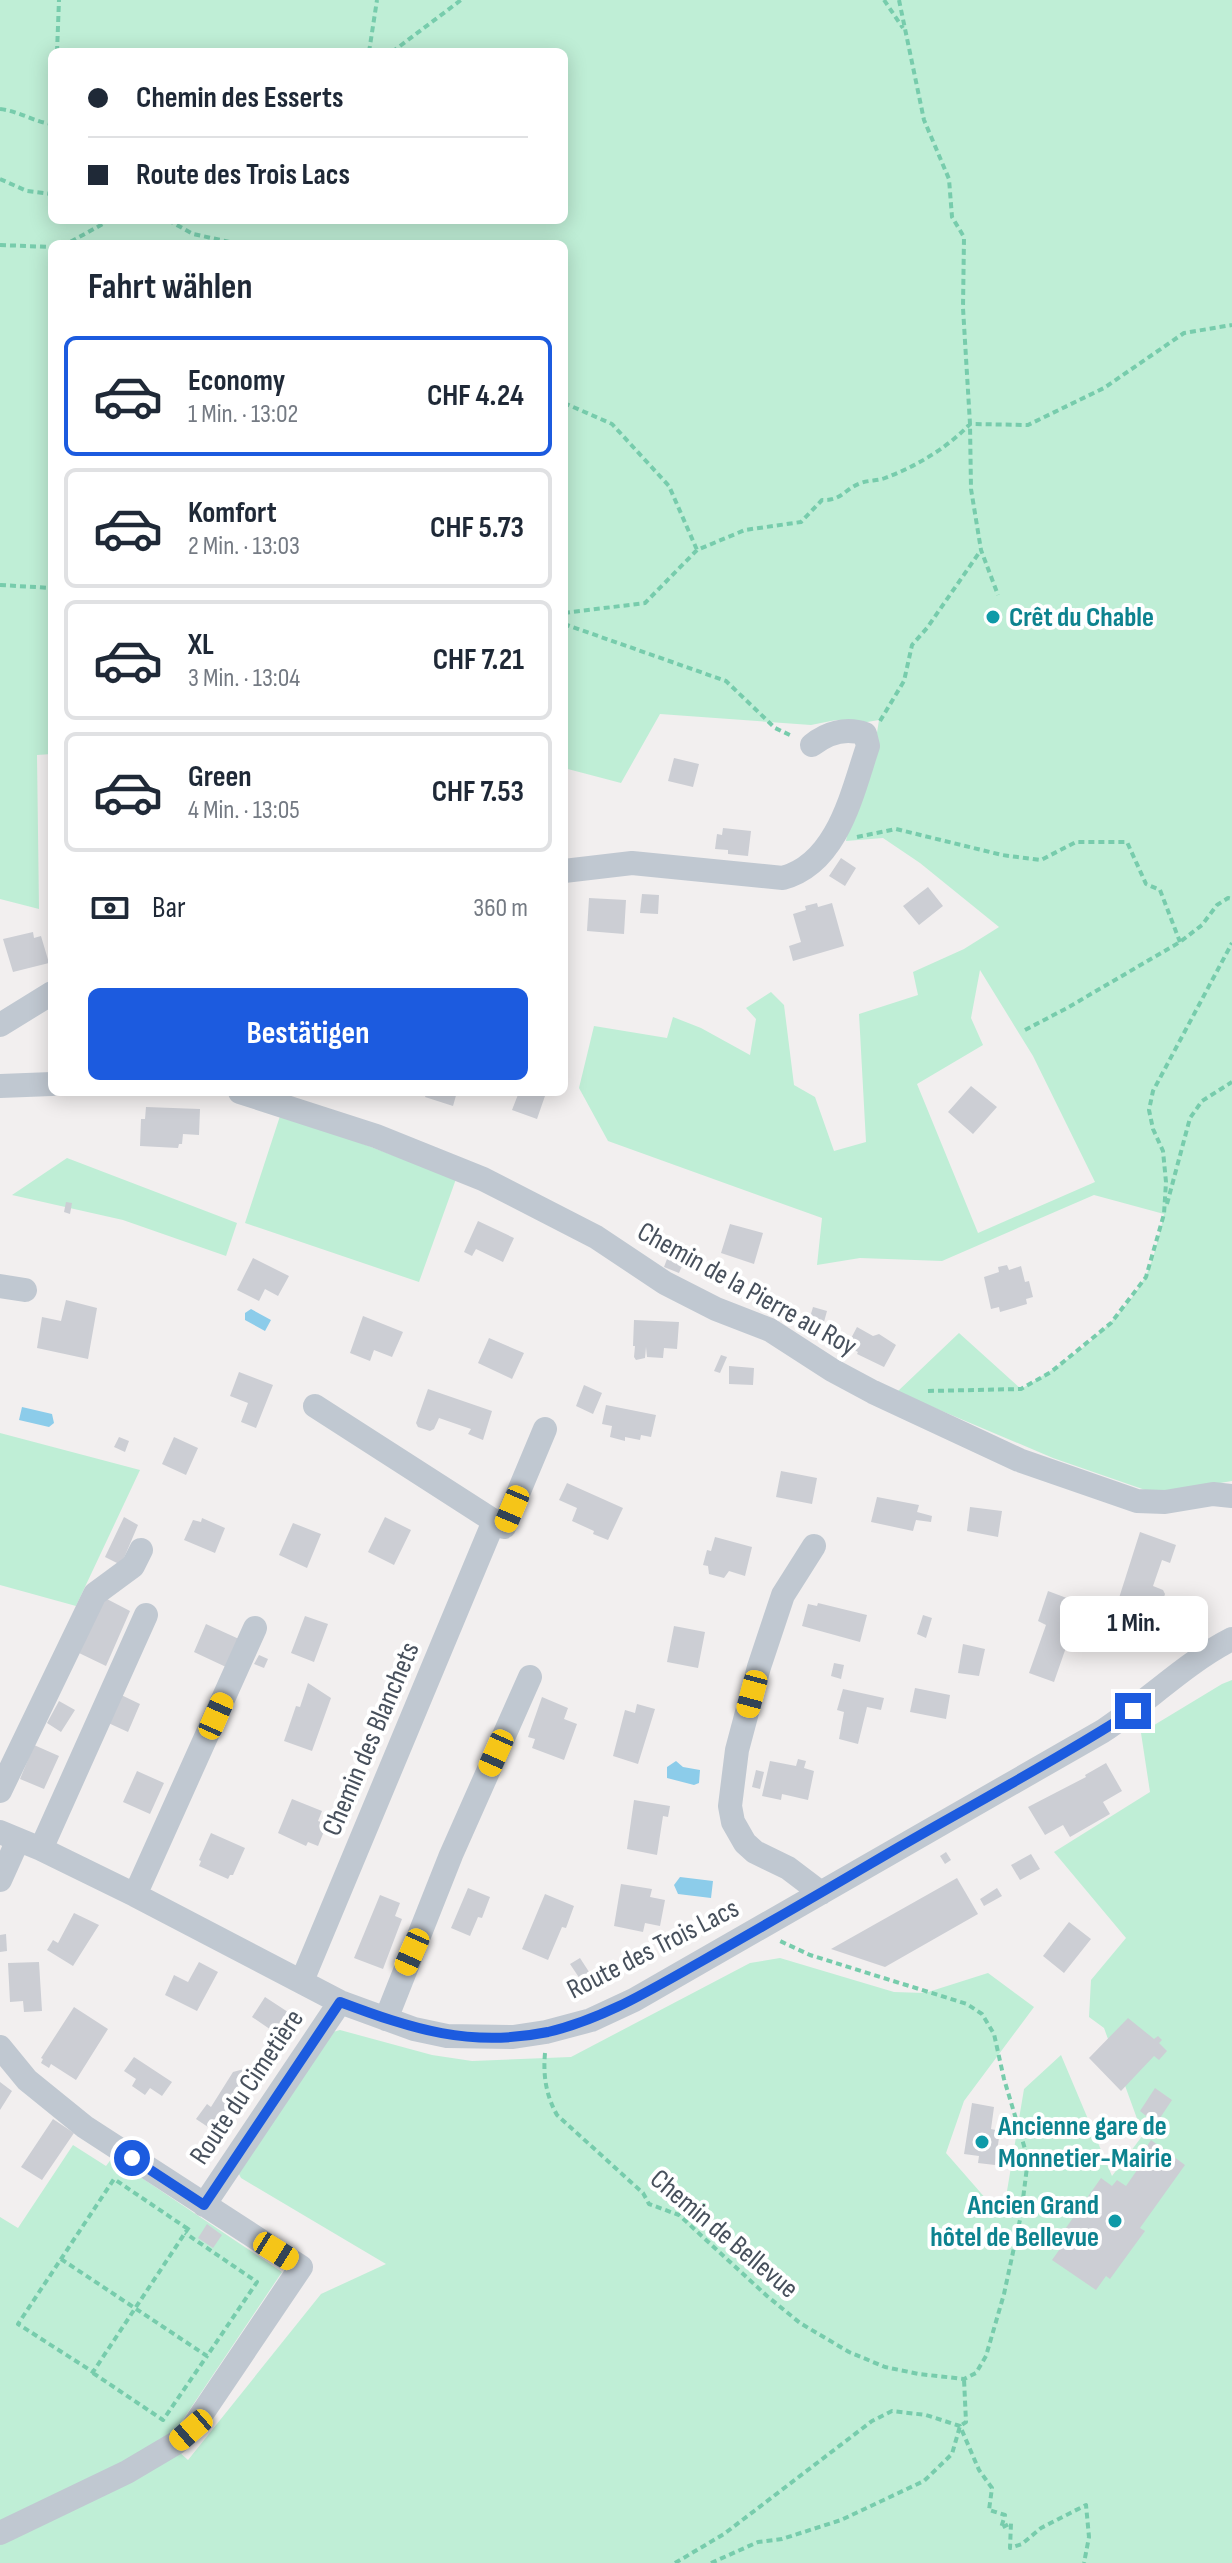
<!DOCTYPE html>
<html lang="de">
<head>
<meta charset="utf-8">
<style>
	:root { --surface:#fff; --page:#f6f6f7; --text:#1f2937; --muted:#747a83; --line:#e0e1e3; --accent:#1c5bdf }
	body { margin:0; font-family:"Sofia Sans Condensed",sans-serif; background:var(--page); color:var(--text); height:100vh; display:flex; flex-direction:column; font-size:30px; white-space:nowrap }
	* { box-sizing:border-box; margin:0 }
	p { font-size:26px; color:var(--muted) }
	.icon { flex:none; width:44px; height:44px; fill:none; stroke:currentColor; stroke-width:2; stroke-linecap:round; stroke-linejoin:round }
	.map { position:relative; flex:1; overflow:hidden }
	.sheet { position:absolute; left:48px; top:240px; width:520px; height:856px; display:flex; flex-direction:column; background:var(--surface); border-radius:12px; box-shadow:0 4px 20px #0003 }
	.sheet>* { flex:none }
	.guide { position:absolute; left:48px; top:48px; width:520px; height:176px; border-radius:12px; box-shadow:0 4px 20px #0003; display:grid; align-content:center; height:176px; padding:0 40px; background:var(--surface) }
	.end { position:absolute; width:36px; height:36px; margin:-18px; border:10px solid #1c5bdf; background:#fff; box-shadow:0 0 0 4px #fff }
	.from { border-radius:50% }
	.bubble { position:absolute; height:56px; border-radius:12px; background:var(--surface); box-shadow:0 4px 20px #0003; font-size:26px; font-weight:700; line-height:56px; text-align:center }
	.car { position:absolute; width:24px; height:48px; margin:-24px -12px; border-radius:10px; box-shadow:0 0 6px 2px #0007; background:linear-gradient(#f5c518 24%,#345 0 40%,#f5c518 0 76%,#345 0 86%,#f5c518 0) }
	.guide b { display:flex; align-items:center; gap:28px; height:76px; font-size:30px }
	.guide b+b { border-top:2px solid var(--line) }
	.guide i { width:20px; height:20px; background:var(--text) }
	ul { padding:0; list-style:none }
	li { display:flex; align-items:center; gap:24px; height:120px; margin:0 16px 12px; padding:0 24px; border:4px solid var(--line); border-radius:12px }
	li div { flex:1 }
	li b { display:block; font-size:30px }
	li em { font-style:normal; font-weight:700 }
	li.current { border-color:var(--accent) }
	li>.icon { width:72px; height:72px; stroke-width:1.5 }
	h2 { padding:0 40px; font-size:36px; line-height:96px }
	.pay { display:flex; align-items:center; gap:20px; height:88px; padding:0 40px; font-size:30px }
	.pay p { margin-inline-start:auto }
	.button { display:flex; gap:16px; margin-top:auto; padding:16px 40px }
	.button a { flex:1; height:92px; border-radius:12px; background:var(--accent); color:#fff; font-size:32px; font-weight:700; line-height:92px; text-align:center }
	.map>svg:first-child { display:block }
	.green { fill:#bfeed6; fill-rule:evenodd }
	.water { fill:#8cccea }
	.building { fill:#ccced4 }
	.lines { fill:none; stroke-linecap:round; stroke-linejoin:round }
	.path { stroke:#77ccac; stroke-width:4; stroke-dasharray:6 4; stroke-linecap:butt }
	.minor { stroke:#c0c8d1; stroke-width:24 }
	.route { stroke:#1c5bdf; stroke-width:10 }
	.culture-dot { fill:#0f9aa8; stroke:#fff; stroke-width:3 }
	.labels { text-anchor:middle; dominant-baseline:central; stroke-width:8; stroke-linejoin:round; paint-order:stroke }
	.culture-label { font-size:28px; font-weight:bold; fill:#0d838f; stroke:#fff; text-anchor:start }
	.street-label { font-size:28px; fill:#47505c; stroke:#fff }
</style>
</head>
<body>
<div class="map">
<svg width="1232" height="2563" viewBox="0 0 1232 2563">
	<rect width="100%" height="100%" fill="#f2efef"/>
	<!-- green -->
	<path class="green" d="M 0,0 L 1232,0 L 1232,1481 L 1172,1491 L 1151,1492 L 1053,1458 L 897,1392 L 959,1333 L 1021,1389 C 1067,1363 1117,1326 1144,1279 C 1153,1264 1160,1232 1164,1214 L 1094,1195 L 942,1261 L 860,1258 L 817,1265 L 822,1218 L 608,1141 L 579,1088 L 594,1026 L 667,1038 L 673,1017 L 701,1028 L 750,1055 L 756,1019 L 746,1008 L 771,992 L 784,1005 L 794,1085 L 815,1097 L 834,1151 L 866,1142 L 859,1014 L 918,995 L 913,972 L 964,949 L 999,927 L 920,863 L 883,838 L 846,841 C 852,799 874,762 879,720 L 861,723 L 836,720 L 811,725 L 660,714 L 621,783 L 564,768 L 564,244 L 52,244 L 52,754 L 37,755 L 39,909 L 0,899 ZM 52,52 L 564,52 L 564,220 L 52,220 ZM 980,970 L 1033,1056 L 1095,1182 L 978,1233 L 917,1084 L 983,1045 L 971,1018 Z
		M 281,1113 L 456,1179 L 419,1282 L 245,1223 Z
		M 67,1158 L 237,1223 L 226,1256 L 123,1220 L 12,1195 Z
		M 0,1433 L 140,1470 L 76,1606 L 0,1585 Z
		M 1232,1680 L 1232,2563 L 0,2563 L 0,2217 L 18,2228 L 73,2145 L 106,2166 L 112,2158 L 282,2272 L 168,2442 L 188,2460 L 321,2294 L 386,2264 L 241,2178 L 238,2172 L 333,2032 L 340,2030 L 432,2055 L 472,2061 L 571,2057 L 750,1963 L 780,1958 L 894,1992 L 925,1993 L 988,1973 L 1034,2007 L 964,2101 L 946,2153 L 987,2200 L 1006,2197 L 1024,2089 L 1061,2055 L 1112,2176 L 1143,2135 L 1104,2028 L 1089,2017 L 1091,1980 L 1126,1938 L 1054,1852 L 1150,1792 L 1141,1733 L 1222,1684 Z"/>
	<!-- water -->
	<path class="water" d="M 251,1309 L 271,1320 L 265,1331 L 245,1320 L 245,1313 Z
		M 22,1407 L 52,1414 L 54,1423 L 49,1427 L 19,1420 Z
		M 676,1761 L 683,1767 L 700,1770 L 699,1783 L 694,1785 L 667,1778 L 667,1767 Z
		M 680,1877 L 713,1881 L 711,1898 L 678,1894 L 674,1885 Z"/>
	<!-- building -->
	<path class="building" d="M 674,758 L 699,764 L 693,787 L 668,781 Z
		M 723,828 L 751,831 L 748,856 L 728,854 L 728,850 L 715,849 L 717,834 L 722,835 Z
		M 841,858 L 856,868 L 845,886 L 829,876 Z
		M 928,887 L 943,906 L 919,925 L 903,906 Z
		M 642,894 L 659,895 L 658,914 L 640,913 Z
		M 589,898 L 626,900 L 624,934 L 587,931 Z
		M 817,903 L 818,907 L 832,903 L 844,946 L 793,961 L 789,946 L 801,942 L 793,914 L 806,910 L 805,906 Z
		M 33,932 L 34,938 L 41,936 L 49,963 L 13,972 L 3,939 Z
		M 971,1086 L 997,1107 L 973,1134 L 948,1112 Z
		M 427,1092 L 457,1092 L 453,1106 L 425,1097 Z
		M 519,1092 L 546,1093 L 537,1119 L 512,1110 Z
		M 146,1107 L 200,1109 L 199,1135 L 183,1134 L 182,1144 L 179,1144 L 178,1148 L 140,1146 L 141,1119 L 145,1119 Z
		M 66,1202 L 72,1203 L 70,1214 L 64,1212 Z
		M 478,1221 L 514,1238 L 503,1262 L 476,1249 L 472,1256 L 464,1252 Z
		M 730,1224 L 763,1233 L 754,1264 L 721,1253 Z
		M 670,1251 L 686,1257 L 679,1273 L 664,1267 Z
		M 253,1258 L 289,1276 L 278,1296 L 265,1289 L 259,1301 L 237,1290 Z
		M 1007,1265 L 1009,1270 L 1021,1266 L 1025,1282 L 1029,1281 L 1033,1297 L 1026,1299 L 1027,1304 L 1000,1312 L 999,1307 L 991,1309 L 984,1277 L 999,1272 L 998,1267 Z
		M 66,1300 L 97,1308 L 88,1359 L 37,1348 L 42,1317 L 61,1321 Z
		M 813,1307 L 827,1311 L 822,1329 L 808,1324 Z
		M 363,1316 L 403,1332 L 392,1357 L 374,1350 L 370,1361 L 350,1353 Z
		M 634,1320 L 679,1322 L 677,1349 L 664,1348 L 663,1358 L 647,1357 L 646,1347 L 645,1358 L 636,1360 L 634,1357 L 635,1346 L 633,1346 Z
		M 857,1327 L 873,1336 L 879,1334 L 896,1345 L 884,1367 L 857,1354 L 858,1352 L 847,1346 Z
		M 489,1338 L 524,1353 L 512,1379 L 478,1363 Z
		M 721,1355 L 727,1357 L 720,1373 L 714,1371 Z
		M 729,1366 L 754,1368 L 753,1385 L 729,1384 Z
		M 239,1372 L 273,1385 L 256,1428 L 241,1422 L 248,1403 L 230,1396 Z
		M 584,1385 L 602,1393 L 593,1414 L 576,1406 Z
		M 428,1389 L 492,1411 L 483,1440 L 468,1434 L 471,1429 L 439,1418 L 434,1429 L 430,1431 L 418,1427 L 416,1423 Z
		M 606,1405 L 656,1415 L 651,1437 L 641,1435 L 640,1440 L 625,1437 L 625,1441 L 610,1437 L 612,1426 L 602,1424 Z
		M 119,1437 L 129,1441 L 125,1452 L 114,1447 Z
		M 174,1437 L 198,1448 L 186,1475 L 162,1464 Z
		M 781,1471 L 817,1478 L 812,1504 L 776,1497 Z
		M 567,1483 L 623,1508 L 608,1540 L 593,1534 L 594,1531 L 572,1521 L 577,1508 L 559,1500 Z
		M 877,1497 L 919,1505 L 917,1512 L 932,1516 L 931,1522 L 916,1520 L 913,1531 L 871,1522 Z
		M 970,1507 L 1002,1511 L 998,1537 L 967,1531 Z
		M 124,1517 L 138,1525 L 121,1565 L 105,1557 Z
		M 385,1517 L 411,1530 L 394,1565 L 368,1552 Z
		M 202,1518 L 225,1528 L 215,1553 L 184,1540 L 193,1520 L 201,1522 Z
		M 293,1523 L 321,1534 L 307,1568 L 279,1555 Z
		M 1140,1532 L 1176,1545 L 1170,1563 L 1162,1560 L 1153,1586 L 1163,1590 L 1165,1594 L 1161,1607 L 1156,1610 L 1119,1598 Z
		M 715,1537 L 752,1547 L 745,1576 L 729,1571 L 724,1578 L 709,1574 L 708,1566 L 703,1565 L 707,1550 L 711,1551 Z
		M 1048,1591 L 1072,1600 L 1063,1629 L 1071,1633 L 1054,1682 L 1029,1673 L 1046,1625 L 1038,1621 Z
		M 105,1598 L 130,1611 L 106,1666 L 79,1653 Z
		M 818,1603 L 867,1615 L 860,1642 L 802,1626 L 808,1604 L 817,1606 Z
		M 923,1615 L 932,1618 L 926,1638 L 917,1634 Z
		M 305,1616 L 328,1624 L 314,1662 L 291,1653 Z
		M 206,1624 L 239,1639 L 226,1667 L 194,1652 Z
		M 674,1626 L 705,1632 L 698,1668 L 667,1662 Z
		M 963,1644 L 985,1649 L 979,1676 L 958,1673 Z
		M 259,1655 L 268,1659 L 264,1668 L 254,1664 Z
		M 834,1663 L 844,1665 L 841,1679 L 831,1676 Z
		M 308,1683 L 331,1698 L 312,1751 L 284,1741 L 296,1706 L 300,1707 Z
		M 915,1688 L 950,1695 L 946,1719 L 910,1712 Z
		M 843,1689 L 884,1698 L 881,1710 L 867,1707 L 858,1744 L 839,1739 L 844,1712 L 837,1710 Z
		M 117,1693 L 140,1704 L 128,1732 L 104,1721 Z
		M 542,1697 L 568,1708 L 564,1719 L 577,1724 L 564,1760 L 532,1748 L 535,1739 L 528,1737 Z
		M 59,1701 L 75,1710 L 61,1732 L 47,1723 Z
		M 637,1704 L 655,1709 L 638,1764 L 613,1756 L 625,1710 L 635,1713 Z
		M 34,1745 L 59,1756 L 44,1789 L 20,1779 Z
		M 798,1759 L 806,1761 L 804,1768 L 814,1771 L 808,1800 L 782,1794 L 781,1800 L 762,1796 L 770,1761 L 796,1766 Z
		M 1106,1763 L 1122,1791 L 1103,1802 L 1110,1814 L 1070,1837 L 1063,1825 L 1045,1835 L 1028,1807 L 1086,1777 L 1085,1775 Z
		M 756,1770 L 764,1772 L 760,1789 L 752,1787 Z
		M 137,1771 L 164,1783 L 150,1814 L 123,1802 Z
		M 292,1799 L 322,1811 L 318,1821 L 327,1824 L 318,1846 L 308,1842 L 306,1846 L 278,1833 Z
		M 634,1800 L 670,1806 L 668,1817 L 663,1816 L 657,1855 L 627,1849 Z
		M 211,1833 L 245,1848 L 233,1875 L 230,1875 L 228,1879 L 199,1866 L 201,1861 L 199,1860 Z
		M 946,1852 L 951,1860 L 945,1864 L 940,1856 Z
		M 1031,1854 L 1040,1869 L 1020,1880 L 1011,1865 Z
		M 957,1878 L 978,1914 L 885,1967 L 831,1949 Z
		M 621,1884 L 652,1889 L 650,1897 L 665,1900 L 660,1926 L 645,1923 L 643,1932 L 614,1926 Z
		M 468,1888 L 490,1897 L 482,1918 L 478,1917 L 470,1936 L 451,1928 Z
		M 997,1888 L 1002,1896 L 984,1906 L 980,1899 Z
		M 545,1894 L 574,1906 L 566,1928 L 562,1927 L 548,1960 L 522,1949 Z
		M 380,1895 L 400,1903 L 395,1916 L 402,1919 L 383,1969 L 354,1958 Z
		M 74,1913 L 99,1925 L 73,1966 L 47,1950 L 53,1940 L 58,1943 Z
		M 1069,1922 L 1091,1939 L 1064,1973 L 1043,1956 Z
		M 6,1934 L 7,1951 L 0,1952 L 0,1935 Z
		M 580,1958 L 591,1975 L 582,1982 L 570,1964 Z
		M 39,1962 L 42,2011 L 24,2012 L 23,2001 L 10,2002 L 8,1963 Z
		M 199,1962 L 218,1972 L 197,2011 L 165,1995 L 174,1975 L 188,1982 Z
		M 265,1997 L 291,2014 L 277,2034 L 252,2017 Z
		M 74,2007 L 108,2029 L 76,2080 L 51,2064 L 49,2068 L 41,2063 L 43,2059 L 41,2058 Z
		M 1128,2018 L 1154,2039 L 1158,2036 L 1162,2040 L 1159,2043 L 1167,2051 L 1159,2060 L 1154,2056 L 1121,2091 L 1089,2058 Z
		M 134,2057 L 172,2082 L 162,2096 L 150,2088 L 145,2095 L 132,2086 L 136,2079 L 124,2071 Z
		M 244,2069 L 248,2071 L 251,2083 L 237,2105 L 230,2107 L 214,2131 L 196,2119 L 207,2104 L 211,2107 L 233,2072 Z
		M 0,2082 L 12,2091 L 0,2110 Z
		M 1155,2088 L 1172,2100 L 1156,2124 L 1140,2111 Z
		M 972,2103 L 994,2107 L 991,2129 L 1000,2131 L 995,2165 L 978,2163 L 979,2156 L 964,2154 Z
		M 53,2119 L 74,2133 L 42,2180 L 21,2167 Z
		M 1151,2140 L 1185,2165 L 1140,2228 L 1145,2231 L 1110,2279 L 1106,2276 L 1096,2290 L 1052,2260 L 1062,2246 L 1056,2242 L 1101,2178 L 1112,2186 L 1117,2180 L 1126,2186 L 1142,2163 L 1138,2160 Z
		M 207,2224 L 222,2235 L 213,2248 L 198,2238 Z"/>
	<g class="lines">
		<!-- path -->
		<path class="path" d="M 884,0 L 903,28
			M 899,0 L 924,120 L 949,179 L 952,217 L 964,237 L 963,308 L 970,424 L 971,489 L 981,550 L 998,595
			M 57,52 L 59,0
			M 369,52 L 377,0
			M 392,52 L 461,0
			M 0,109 C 19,111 34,122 52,124
			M 0,179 L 27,191 L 52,194
			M 168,220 L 193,234 L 239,244
			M 61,244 L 72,241 L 110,220
			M 0,245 L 52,247
			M 564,403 L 612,424 L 669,486 L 697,550
			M 0,585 L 52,588
			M 564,613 L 645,603 L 697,550 L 745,530 L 801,522 L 822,500 C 842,501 844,489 861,483 C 869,480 878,481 885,478 C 917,466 947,448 970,424 L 1028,425 L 1104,388 L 1184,333 L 1232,325
			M 564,624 L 726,681 L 775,728 L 792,736
			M 880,721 L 904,681 L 912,645 L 927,628 L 981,550
			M 857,837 L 896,829 L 1002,855 L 1041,860 L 1076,842 L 1127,842 L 1146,884 L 1160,890 L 1180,942
			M 1025,1030 L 1067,1008 L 1180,942 L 1202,925 L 1217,905 L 1228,898 L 1232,899
			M 1167,1204 L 1190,1118 L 1202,1101 L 1232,1082
			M 928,1391 L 1021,1389 L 1051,1372 L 1111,1323 L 1146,1277 L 1164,1214 L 1166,1182 L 1163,1151 L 1153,1129 L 1149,1110 L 1153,1091 L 1232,943
			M 545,2053 C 543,2076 546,2095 557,2115 L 643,2193 L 649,2204 L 679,2215 L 767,2296 L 800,2323 L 849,2352 L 885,2367 L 919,2374 L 964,2379 L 976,2373 L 986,2356 L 1004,2294 L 1021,2215 L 1028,2159 L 1004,2079 L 994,2034 L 982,2014 L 967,2004 L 810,1955 L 780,1941
			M 188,2229 L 114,2179 L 18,2324 L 93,2372 L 185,2233 L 191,2224
			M 61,2259 L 207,2356 L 257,2282 L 185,2233
			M 93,2373 L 163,2420 L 207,2356
			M 675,2563 L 724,2534 L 872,2421 L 892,2411 L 926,2415 L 960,2426 L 979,2470 L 992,2488 L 989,2510 L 1005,2515 L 1001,2528 L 1011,2523 L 1010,2548 L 1022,2544 L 1041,2528 L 1086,2505 L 1089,2537 L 1084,2563
			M 711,2563 L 758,2542 L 782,2539 L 841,2520 L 924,2481 L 952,2454 L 960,2426 L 966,2422 L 964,2379"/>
		<!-- minor -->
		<path class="minor" d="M 564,871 L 632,863 L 783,878 C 838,863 852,793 868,746 L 865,734 C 846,727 827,733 812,745
			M 0,1025 L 52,993
			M 0,1086 L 52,1084
			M 240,1092 L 376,1136 L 483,1179 L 596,1237 L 665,1283 L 716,1309 L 770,1330 L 832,1370 L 873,1392 L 1019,1460 L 1137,1501 L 1165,1502 L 1213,1494 L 1232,1496
			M 0,1286 L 25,1290
			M 315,1406 L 494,1521
			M 814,1546 L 783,1595 L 759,1667 L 737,1750 L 730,1806 L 733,1822 L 745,1843 L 755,1852 L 788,1868 L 821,1893
			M 0,1791 L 95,1594 L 133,1566 L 141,1550
			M 0,1832 L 41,1849 L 135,1895 L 340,2002 L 414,2029 L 447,2036 L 513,2037 L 546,2032 L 591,2020 L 634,2000 L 1103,1731 C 1147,1702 1185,1663 1232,1639
			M 41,1849 L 146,1615
			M 0,1880 L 18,1840
			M 135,1895 L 255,1628
			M 302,1981 L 494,1521 L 504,1527 L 545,1429
			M 386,2019 L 451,1855 L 530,1677
			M 0,2047 L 27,2080 L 85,2127 L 301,2267 L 191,2430 L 176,2443 L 127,2472 L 0,2533
			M 204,2205 L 340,2002"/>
	</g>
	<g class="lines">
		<!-- route -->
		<path class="route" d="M 132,2158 L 204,2205 L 340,2002 C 412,2029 470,2048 548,2032 C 604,2019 652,1989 702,1961 C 758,1929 814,1897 870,1864 C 957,1812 1048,1766 1133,1711"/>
	</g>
	<!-- markers -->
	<g class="culture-dot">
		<circle cx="993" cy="617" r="8"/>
		<circle cx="982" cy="2142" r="8"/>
		<circle cx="1115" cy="2221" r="8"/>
	</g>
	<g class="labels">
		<!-- culture labels -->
		<g class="culture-label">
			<text x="1009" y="617">Crêt du Chable</text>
			<text x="998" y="2126">Ancienne gare de<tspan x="998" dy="32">Monnetier-Mairie</tspan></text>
			<text x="1099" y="2205" text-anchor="end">Ancien Grand<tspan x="1099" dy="32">hôtel de Bellevue</tspan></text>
		</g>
		<!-- street labels -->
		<g class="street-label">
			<text transform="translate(747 1289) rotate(29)">Chemin de la Pierre au Roy</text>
			<text transform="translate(371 1739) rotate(-67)">Chemin des Blanchets</text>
			<text transform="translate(653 1949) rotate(-27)">Route des Trois Lacs</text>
			<text transform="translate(247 2087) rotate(-56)">Route du Cimetière</text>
			<text transform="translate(724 2234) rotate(40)">Chemin de Bellevue</text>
		</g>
	</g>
</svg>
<i class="end from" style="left:132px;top:2158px"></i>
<i class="end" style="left:1133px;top:1711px"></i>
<div class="bubble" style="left:1060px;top:1596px;width:148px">1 Min.</div>
<i class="car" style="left:512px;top:1509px;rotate:203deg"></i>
<i class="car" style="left:752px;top:1694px;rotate:195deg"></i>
<i class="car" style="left:216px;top:1716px;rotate:24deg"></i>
<i class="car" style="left:496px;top:1753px;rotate:204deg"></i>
<i class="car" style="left:412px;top:1952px;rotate:204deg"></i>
<i class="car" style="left:276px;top:2251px;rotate:122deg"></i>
<i class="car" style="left:191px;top:2430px;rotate:229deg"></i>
<div class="guide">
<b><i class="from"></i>Chemin des Esserts</b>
<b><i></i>Route des Trois Lacs</b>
</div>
<section class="sheet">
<h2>Fahrt wählen</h2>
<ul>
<li class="current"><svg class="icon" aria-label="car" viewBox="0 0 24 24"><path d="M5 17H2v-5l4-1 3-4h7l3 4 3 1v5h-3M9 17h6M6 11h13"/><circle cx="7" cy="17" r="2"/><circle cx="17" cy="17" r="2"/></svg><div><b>Economy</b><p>1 Min. · 13:02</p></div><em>CHF 4.24</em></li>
<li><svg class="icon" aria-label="car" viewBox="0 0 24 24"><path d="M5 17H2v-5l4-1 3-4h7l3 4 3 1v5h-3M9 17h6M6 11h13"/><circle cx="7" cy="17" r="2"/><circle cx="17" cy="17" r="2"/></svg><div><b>Komfort</b><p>2 Min. · 13:03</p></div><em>CHF 5.73</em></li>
<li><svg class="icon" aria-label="car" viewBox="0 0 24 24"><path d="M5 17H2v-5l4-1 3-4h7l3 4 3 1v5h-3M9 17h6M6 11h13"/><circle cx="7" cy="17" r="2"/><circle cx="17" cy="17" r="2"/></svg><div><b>XL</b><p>3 Min. · 13:04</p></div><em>CHF 7.21</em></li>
<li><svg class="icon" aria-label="car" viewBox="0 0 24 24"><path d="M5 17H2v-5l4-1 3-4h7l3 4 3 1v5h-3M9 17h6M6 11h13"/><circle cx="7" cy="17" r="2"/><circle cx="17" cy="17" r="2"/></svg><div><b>Green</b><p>4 Min. · 13:05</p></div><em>CHF 7.53</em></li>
</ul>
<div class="pay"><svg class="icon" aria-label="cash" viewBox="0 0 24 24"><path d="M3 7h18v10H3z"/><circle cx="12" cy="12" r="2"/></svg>Bar<p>360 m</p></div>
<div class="button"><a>Bestätigen</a></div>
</section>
</div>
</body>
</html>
